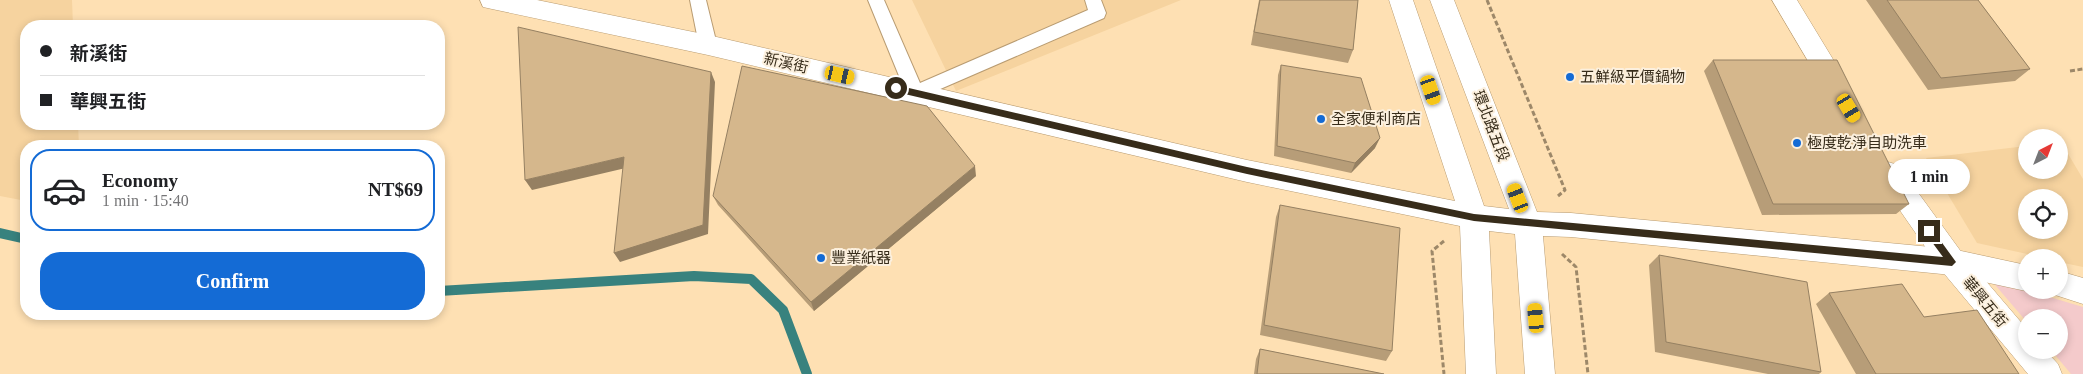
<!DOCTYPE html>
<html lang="en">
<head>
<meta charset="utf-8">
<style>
	:root { --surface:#fff; --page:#f2f2f2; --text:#202124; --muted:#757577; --line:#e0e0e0; --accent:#146bd5 }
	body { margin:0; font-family:"Times New Roman","Noto Sans TC",serif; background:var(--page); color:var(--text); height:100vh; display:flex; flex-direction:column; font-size:19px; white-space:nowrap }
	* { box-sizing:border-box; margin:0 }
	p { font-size:16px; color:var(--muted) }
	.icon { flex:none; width:28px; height:28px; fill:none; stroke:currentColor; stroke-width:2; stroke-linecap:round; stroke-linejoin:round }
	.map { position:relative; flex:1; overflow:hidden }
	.drawer { position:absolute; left:20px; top:140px; width:425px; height:180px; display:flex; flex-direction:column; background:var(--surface); border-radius:20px; box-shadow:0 2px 8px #0003 }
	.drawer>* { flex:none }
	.banner { position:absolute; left:20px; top:20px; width:425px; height:110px; border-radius:20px; box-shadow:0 2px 8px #0003; display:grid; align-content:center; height:110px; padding:0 20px; background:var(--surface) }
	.needle { width:32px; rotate:42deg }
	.buttons { position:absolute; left:2018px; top:129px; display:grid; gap:10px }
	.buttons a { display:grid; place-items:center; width:50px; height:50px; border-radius:50%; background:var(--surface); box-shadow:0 2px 8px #0003; font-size:25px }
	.end { position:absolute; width:22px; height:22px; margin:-11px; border:6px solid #372c1a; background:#fff; box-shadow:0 0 0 2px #fff }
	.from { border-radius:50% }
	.bubble { position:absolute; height:35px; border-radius:18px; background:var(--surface); box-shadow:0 2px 8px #0003; font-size:16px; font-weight:800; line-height:35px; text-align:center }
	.car { position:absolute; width:15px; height:30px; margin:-15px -8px; border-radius:6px; box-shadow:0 0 4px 1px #0007; background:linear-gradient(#f5c518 24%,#345 0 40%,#f5c518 0 76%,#345 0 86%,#f5c518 0) }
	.banner b { display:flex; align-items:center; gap:18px; height:48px; font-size:19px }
	.banner b+b { border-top:1px solid var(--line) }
	.banner i { width:12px; height:12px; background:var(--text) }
	ul { padding:9px 0 0; list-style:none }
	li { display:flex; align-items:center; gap:15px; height:82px; margin:0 10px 8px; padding:0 10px; border:2px solid transparent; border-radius:20px }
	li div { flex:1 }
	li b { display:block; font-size:19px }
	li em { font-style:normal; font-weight:800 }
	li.current { border-color:var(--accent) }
	li>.icon { width:45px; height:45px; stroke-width:1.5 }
	.button { display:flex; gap:10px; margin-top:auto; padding:10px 20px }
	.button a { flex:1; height:58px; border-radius:20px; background:var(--accent); color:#fff; font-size:20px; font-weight:800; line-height:58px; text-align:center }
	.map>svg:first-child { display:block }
	.built { fill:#f6d39f; fill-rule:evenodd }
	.green { fill:#f4cacb }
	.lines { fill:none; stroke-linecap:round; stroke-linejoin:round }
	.stream { stroke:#38827e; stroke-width:10 }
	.service-casing { stroke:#b99c72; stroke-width:2 }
	.minor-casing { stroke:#b99c72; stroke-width:1 }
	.tertiary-casing { stroke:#b99c72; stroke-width:1 }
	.path { stroke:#9d8869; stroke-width:3; stroke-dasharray:5 2.5; stroke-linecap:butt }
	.service { fill:#fff; fill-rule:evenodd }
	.minor { fill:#fff; fill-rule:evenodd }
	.tertiary { fill:#fff; fill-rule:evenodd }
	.wall { fill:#b79d78 }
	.shaded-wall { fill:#958062 }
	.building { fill:#d5b78c; stroke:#958062 }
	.route { fill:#372c1a }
	.poi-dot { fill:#146bd5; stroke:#fcf0de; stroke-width:2 }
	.labels { text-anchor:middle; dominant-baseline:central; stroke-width:4; stroke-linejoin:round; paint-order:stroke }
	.street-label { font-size:15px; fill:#372c1a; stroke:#fcf0de }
	.poi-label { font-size:15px; fill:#372c1a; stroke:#fcf0de; text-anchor:start }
</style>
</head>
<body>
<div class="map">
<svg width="2083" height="374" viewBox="0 0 2083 374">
	<rect width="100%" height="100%" fill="#fee0b3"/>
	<!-- built -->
	<path class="built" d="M 0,0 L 72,0 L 73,26 L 26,26 L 26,124 L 78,124 L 79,146 L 26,146 L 26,201 L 0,196 Z
		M 912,0 L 1181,0 L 956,91 Z
		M 2061,142 L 2083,179 L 2083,267 L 2059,262 L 2059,258 L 2041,257 L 1977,243 L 1926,158 L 2026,146 L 2026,170 L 2059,170 L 2059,143 ZM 2026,198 L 2059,198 L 2059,230 L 2026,230 Z"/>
	<!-- green -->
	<path class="green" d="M 1990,279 L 2083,307 L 2083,374 L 2071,374 L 2051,350 L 2059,350 L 2059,318 L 2026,318 L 2026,321 Z"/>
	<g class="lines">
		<!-- stream -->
		<path class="stream" d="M 0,233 L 26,239
			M 439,291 L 694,276 L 751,279 L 783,310 L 807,374"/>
		<!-- service casing -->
		<g class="service-casing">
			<path id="service" d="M 690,0 L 706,0 L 717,45 L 714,50 L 708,52 L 702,50 L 699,45 Z
				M 868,0 L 884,0 L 920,83 L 1088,10 L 1085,0 L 1101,0 L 1106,13 L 1104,18 L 915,100 L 909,98 L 906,93 Z"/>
		</g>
		<!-- minor casing -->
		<g class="minor-casing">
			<path id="minor" d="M 1772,0 L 1797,0 L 1848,84 L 1852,91 L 1848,98 L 1839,101 L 1830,98 Z
				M 1888,162 L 1898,165 L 1962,253 L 2026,328 L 2026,350 L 2045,350 L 2058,364 L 2062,374 L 2028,374 L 1942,271 L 1874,173 L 1878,165 Z"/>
		</g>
		<!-- tertiary casing -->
		<g class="tertiary-casing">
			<path id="tertiary" d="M 480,0 L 537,0 L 708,35 L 1247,160 L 1455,201 L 1389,0 L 1413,0 L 1484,206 L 1509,209 L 1430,0 L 1454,0 L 1537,212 L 1571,213 L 1952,249 L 2026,265 L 2026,290 L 2028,290 L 2026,291 L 1952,275 L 1571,237 L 1543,236 L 1555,374 L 1525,374 L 1515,234 L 1489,231 L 1496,374 L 1466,374 L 1460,226 L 1247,182 L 708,55 L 492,9 L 483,7 Z
				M 2059,271 L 2083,278 L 2083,304 L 2049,293 L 2047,290 L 2059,290 Z"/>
		</g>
		<!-- path -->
		<path class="path" d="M 1487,0 L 1565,190 L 1558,196
			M 2070,71 L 2083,69
			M 1444,241 L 1432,251 L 1444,374
			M 1562,254 L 1576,267 L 1588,374"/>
		<!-- service -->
		<use href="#service" class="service"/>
		<!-- minor -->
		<use href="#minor" class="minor"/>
		<!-- tertiary -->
		<use href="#tertiary" class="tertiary"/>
	</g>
	<!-- wall -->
	<path class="wall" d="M 1259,0 L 1358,0 L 1353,50 L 1348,63 L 1251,45 Z
		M 1866,0 L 1978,0 L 2030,69 L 2015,81 L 1928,90 Z
		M 1713,60 L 1909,204 L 1896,214 L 1762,215 L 1704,71 Z
		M 1281,65 L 1375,148 L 1351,173 L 1274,156 L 1278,75 Z
		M 976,176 L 814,311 L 718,205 L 713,196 Z
		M 1280,205 L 1392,351 L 1386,361 L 1260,335 L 1276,217 Z
		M 1659,255 L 1821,372 L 1819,374 L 1768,374 L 1655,352 L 1649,265 Z
		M 1829,293 L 1924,317 L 2019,374 L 1856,374 L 1816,304 Z
		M 1260,349 L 1384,374 L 1254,374 L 1256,359 Z"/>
	<!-- shaded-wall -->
	<path class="shaded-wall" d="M 711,72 L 715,82 L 708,234 L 620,262 L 614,253 Z
		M 1380,138 L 1375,148 L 1351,173 L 1355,163 Z
		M 624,157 L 630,167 L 532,190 L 525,180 Z
		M 975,166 L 976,176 L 814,311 L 811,302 Z"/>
	<!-- building -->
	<path class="building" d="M 1260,0 L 1358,0 L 1353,50 L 1254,32 Z
		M 1887,0 L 1978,0 L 2030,69 L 1941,78 Z
		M 518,27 L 711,72 L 703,225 L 614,253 L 624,157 L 525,180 Z
		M 1713,60 L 1837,60 L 1909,204 L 1773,204 Z
		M 1281,65 L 1361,78 L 1380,138 L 1355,163 L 1277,146 Z
		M 742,66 L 927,106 L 975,166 L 811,302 L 713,196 Z
		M 1280,205 L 1400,228 L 1392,351 L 1264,325 Z
		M 1659,255 L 1807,282 L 1821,372 L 1666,342 Z
		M 1902,284 L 1924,317 L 1977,310 L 2019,374 L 1876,374 L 1829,293 Z
		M 1260,349 L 1384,374 L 1257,374 Z"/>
	<!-- route -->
	<path class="route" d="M 896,85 L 1247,167 L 1474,214 L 1943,257 L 1926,234 L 1925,231 L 1929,228 L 1932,229 L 1956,262 L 1952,266 L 1474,221 L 1247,174 L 896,92 L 893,88 Z"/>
	<!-- markers -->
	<g class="poi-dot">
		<circle cx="1570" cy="77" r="5"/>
		<circle cx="1321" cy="119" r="5"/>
		<circle cx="1797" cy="143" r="5"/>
		<circle cx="821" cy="258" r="5"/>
	</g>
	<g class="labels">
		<!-- street labels -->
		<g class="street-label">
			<text transform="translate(786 63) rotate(13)">新溪街</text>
			<text transform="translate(1491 126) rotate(69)">環北路五段</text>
			<text transform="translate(1985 302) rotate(50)">華興五街</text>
		</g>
		<!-- poi labels -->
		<g class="poi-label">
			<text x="1580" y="77">五鮮級平價鍋物</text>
			<text x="1331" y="119">全家便利商店</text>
			<text x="1807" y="143">極度乾淨自助洗車</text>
			<text x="831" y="258">豐業紙器</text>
		</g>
	</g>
</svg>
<div class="buttons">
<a><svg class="needle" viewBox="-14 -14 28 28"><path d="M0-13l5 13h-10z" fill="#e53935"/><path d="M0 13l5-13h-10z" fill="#757577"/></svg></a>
<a><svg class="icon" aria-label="locate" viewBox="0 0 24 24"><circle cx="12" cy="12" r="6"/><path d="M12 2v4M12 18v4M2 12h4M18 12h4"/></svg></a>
<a>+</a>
<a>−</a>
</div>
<i class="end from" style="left:896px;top:88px"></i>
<i class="end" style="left:1929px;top:231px"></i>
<div class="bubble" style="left:1888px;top:159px;width:82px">1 min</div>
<i class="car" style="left:840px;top:75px;rotate:103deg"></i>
<i class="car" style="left:1431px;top:90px;rotate:161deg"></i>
<i class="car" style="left:1849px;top:108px;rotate:149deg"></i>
<i class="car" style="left:1518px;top:198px;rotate:339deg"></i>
<i class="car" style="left:1536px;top:318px;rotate:355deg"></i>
<div class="banner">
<b><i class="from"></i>新溪街</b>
<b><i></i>華興五街</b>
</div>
<section class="drawer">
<ul>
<li class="current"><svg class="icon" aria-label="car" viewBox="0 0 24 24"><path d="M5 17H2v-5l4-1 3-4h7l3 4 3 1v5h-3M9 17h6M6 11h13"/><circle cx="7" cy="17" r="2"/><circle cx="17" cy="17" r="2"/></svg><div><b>Economy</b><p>1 min · 15:40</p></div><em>NT$69</em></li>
</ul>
<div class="button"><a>Confirm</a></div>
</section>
</div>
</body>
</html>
